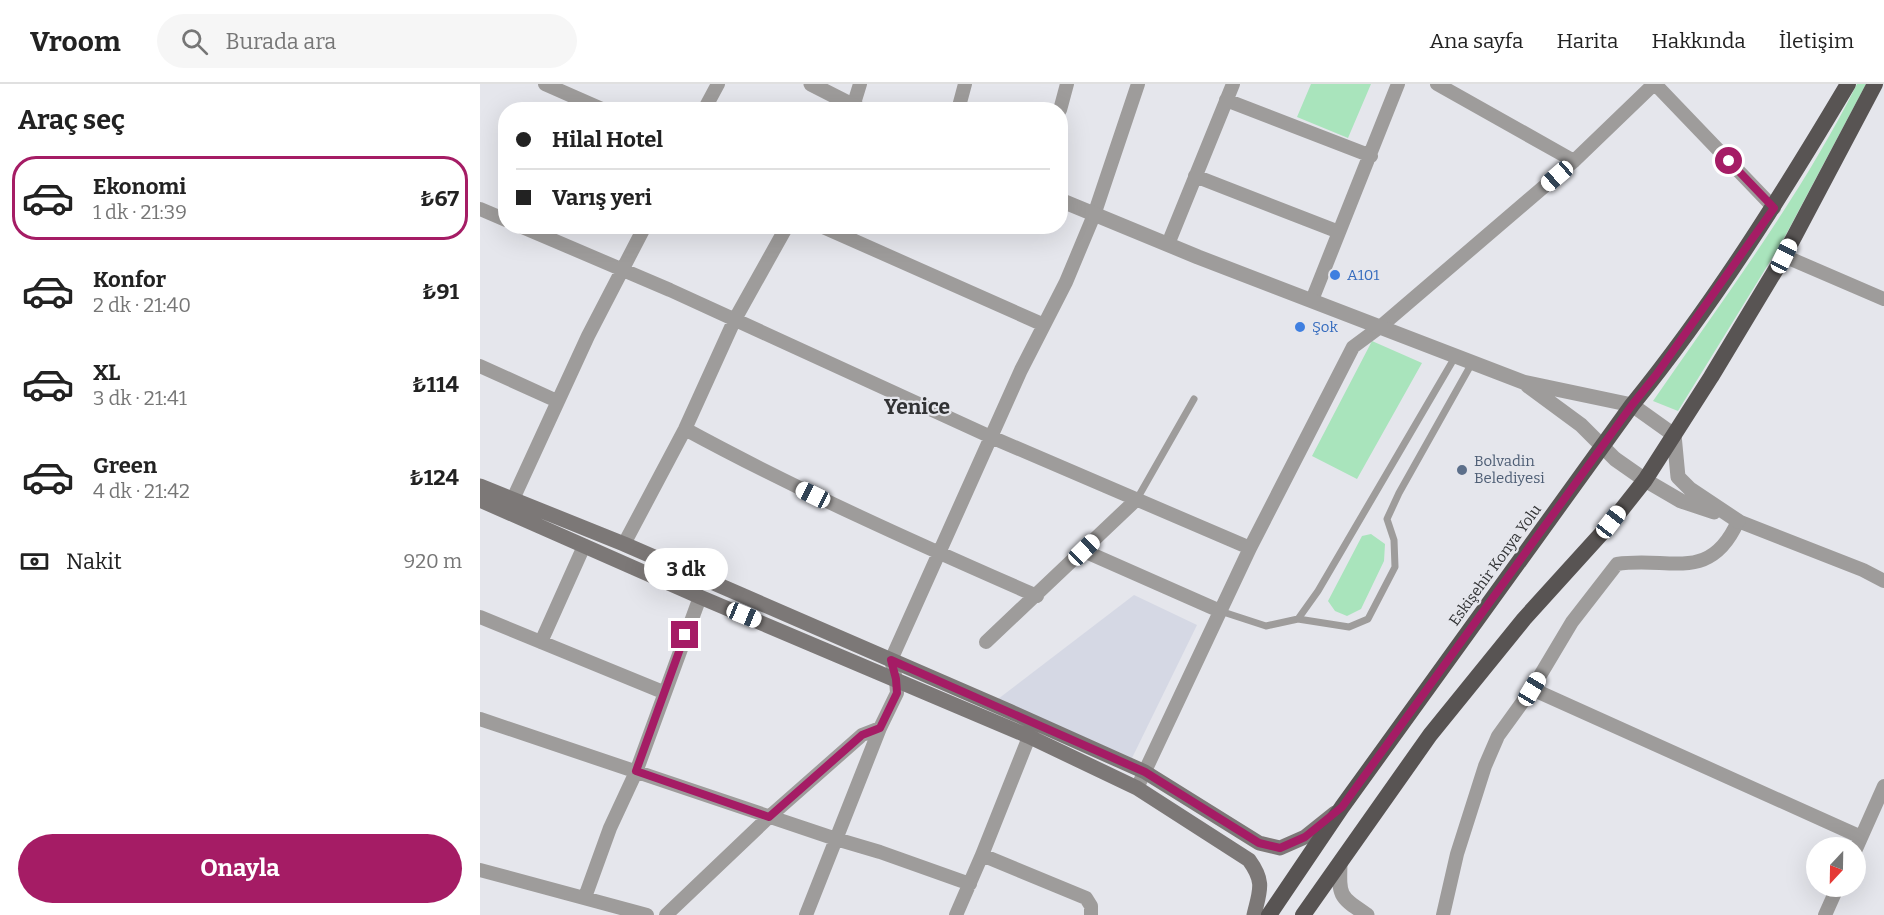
<!DOCTYPE html>
<html lang="tr">
<head>
<meta charset="utf-8">
<style>
	:root { --surface:#fff; --page:#f6f6f6; --text:#222; --muted:#767676; --line:#e0e0e0; --accent:#a51c65 }
	body { margin:0; font-family:Bitter,serif; background:var(--page); color:var(--text); height:100vh; display:flex; flex-direction:column; font-size:22px; white-space:nowrap }
	* { box-sizing:border-box; margin:0 }
	p { font-size:20px; color:var(--muted) }
	.icon { flex:none; width:33px; height:33px; fill:none; stroke:currentColor; stroke-width:2; stroke-linecap:round; stroke-linejoin:round }
	.map { position:relative; flex:1; overflow:hidden }
	.sheet { display:flex; flex-direction:column; background:var(--surface); width:480px }
	.sheet>* { flex:none }
	.hud { position:absolute; left:18px; top:18px; width:570px; height:132px; border-radius:24px; box-shadow:0 6px 24px #0002; display:grid; align-content:center; height:132px; padding:0 18px; background:var(--surface) }
	.needle { width:39px; rotate:202deg }
	.buttons { position:absolute; left:1326px; top:753px; display:grid; gap:12px }
	.buttons a { display:grid; place-items:center; width:60px; height:60px; border-radius:50%; background:var(--surface); box-shadow:0 6px 24px #0002; font-size:30px }
	.end { position:absolute; width:27px; height:27px; margin:-14px; border:8px solid #a51c65; background:#fff; box-shadow:0 0 0 3px #fff }
	.from { border-radius:50% }
	.bubble { position:absolute; height:42px; border-radius:21px; background:var(--surface); box-shadow:0 6px 24px #0002; font-size:20px; font-weight:700; line-height:42px; text-align:center }
	.car { position:absolute; width:18px; height:36px; margin:-18px -9px; border-radius:8px; box-shadow:0 0 4px 2px #0007; background:linear-gradient(#fff 24%,#345 0 40%,#fff 0 76%,#345 0 86%,#fff 0) }
	.hud b { display:flex; align-items:center; gap:21px; height:57px; font-size:22px }
	.hud b+b { border-top:2px solid var(--line) }
	.hud i { width:15px; height:15px; background:var(--text) }
	ul { padding:0; list-style:none }
	li { display:flex; align-items:center; gap:18px; height:84px; margin:0 12px 9px; padding:0 6px; border:3px solid transparent; border-radius:24px }
	li div { flex:1 }
	li b { display:block; font-size:22px }
	li em { font-style:normal; font-weight:700 }
	li.on { border-color:var(--accent) }
	li>.icon { width:54px; height:54px; stroke-width:1.5 }
	h2 { padding:0 18px; font-size:27px; line-height:72px }
	.pay { display:flex; align-items:center; gap:15px; height:66px; padding:0 18px; font-size:22px }
	.pay p { margin-inline-start:auto }
	.primary-button { display:flex; gap:12px; margin-top:auto; padding:12px 18px }
	.primary-button a { flex:1; height:69px; border-radius:36px; background:var(--accent); color:#fff; font-size:24px; font-weight:700; line-height:69px; text-align:center }
	header { display:flex; align-items:center; gap:36px; box-sizing:border-box; height:84px; padding:0 30px; background:var(--surface); border-bottom:2px solid var(--line) }
	header strong { font-size:28px }
	nav { display:flex; gap:33px; margin-inline-start:auto; font-size:21px }
	.search { width:420px; height:54px; background:var(--page); display:flex; align-items:center; gap:15px; box-sizing:border-box; padding:0 21px; border-radius:33px; color:var(--muted); font-size:22px }
	main { display:flex; flex:1; min-height:0 }
	.map>svg:first-child { display:block }
	.built { fill:#d5d8e4 }
	.green { fill:#a9e4bc }
	.lines { fill:none; stroke-linecap:round; stroke-linejoin:round }
	.service { stroke:#9e9c9b; stroke-width:7 }
	.minor { stroke:#9e9c9b; stroke-width:14 }
	.tertiary { stroke:#9e9c9b; stroke-width:15 }
	.secondary { stroke:#7c7877; stroke-width:15 }
	.trunk { stroke:#585453; stroke-width:16 }
	.route { stroke:#a51c65; stroke-width:8 }
	.shop-dot { fill:#3f7fe0; stroke:#e5e6ec; stroke-width:2 }
	.service-dot { fill:#5c6f8a; stroke:#e5e6ec; stroke-width:2 }
	.labels { text-anchor:middle; dominant-baseline:central; stroke-width:4.5; stroke-linejoin:round; paint-order:stroke }
	.shop-label { font-size:15px; fill:#366cbe; stroke:#e5e6ec; text-anchor:start }
	.service-label { font-size:15px; fill:#4e5e75; stroke:#e5e6ec; text-anchor:start }
	.street-label { font-size:15px; fill:#313234; stroke:#e5e6ec }
	.district-label { font-size:21px; font-weight:bold; fill:#313234; stroke:#e5e6ec }
</style>
</head>
<body>
<header>
<strong>Vroom</strong>
<div class="search"><svg class="icon" aria-label="search" viewBox="0 0 24 24"><circle cx="10" cy="10" r="6"/><path d="M15 15l6 6"/></svg>Burada ara</div>
<nav><a>Ana sayfa</a><a>Harita</a><a>Hakkında</a><a>İletişim</a></nav>
</header>
<main>
<section class="sheet">
<h2>Araç seç</h2>
<ul>
<li class="on"><svg class="icon" aria-label="car" viewBox="0 0 24 24"><path d="M5 17H2v-5l4-1 3-4h7l3 4 3 1v5h-3M9 17h6M6 11h13"/><circle cx="7" cy="17" r="2"/><circle cx="17" cy="17" r="2"/></svg><div><b>Ekonomi</b><p>1 dk · 21:39</p></div><em>₺67</em></li>
<li><svg class="icon" aria-label="car" viewBox="0 0 24 24"><path d="M5 17H2v-5l4-1 3-4h7l3 4 3 1v5h-3M9 17h6M6 11h13"/><circle cx="7" cy="17" r="2"/><circle cx="17" cy="17" r="2"/></svg><div><b>Konfor</b><p>2 dk · 21:40</p></div><em>₺91</em></li>
<li><svg class="icon" aria-label="car" viewBox="0 0 24 24"><path d="M5 17H2v-5l4-1 3-4h7l3 4 3 1v5h-3M9 17h6M6 11h13"/><circle cx="7" cy="17" r="2"/><circle cx="17" cy="17" r="2"/></svg><div><b>XL</b><p>3 dk · 21:41</p></div><em>₺114</em></li>
<li><svg class="icon" aria-label="car" viewBox="0 0 24 24"><path d="M5 17H2v-5l4-1 3-4h7l3 4 3 1v5h-3M9 17h6M6 11h13"/><circle cx="7" cy="17" r="2"/><circle cx="17" cy="17" r="2"/></svg><div><b>Green</b><p>4 dk · 21:42</p></div><em>₺124</em></li>
</ul>
<div class="pay"><svg class="icon" aria-label="cash" viewBox="0 0 24 24"><path d="M3 7h18v10H3z"/><circle cx="12" cy="12" r="2"/></svg>Nakit<p>920 m</p></div>
<div class="primary-button"><a>Onayla</a></div>
</section>
<div class="map">
<svg width="1404" height="831" viewBox="0 0 1404 831">
	<rect width="100%" height="100%" fill="#e5e6ec"/>
	<!-- built -->
	<path class="built" d="M 654,511 L 717,541 L 652,674 L 518,615 Z"/>
	<!-- green -->
	<path class="green" d="M 831,0 L 891,0 L 868,54 L 817,33 Z
		M 1377,0 L 1386,0 L 1302,158 L 1198,327 L 1173,317 C 1244,214 1321,112 1377,0 Z
		M 892,257 L 942,279 L 877,395 L 832,372 Z
		M 891,450 L 905,460 L 904,477 L 881,525 L 867,532 L 855,527 L 848,517 L 882,452 Z"/>
	<g class="lines">
		<!-- service -->
		<path class="service" d="M 657,415 L 714,315
			M 740,527 L 786,542 L 818,535 L 869,543 L 888,535 L 915,483 L 914,456 L 907,435 L 919,409 L 992,279
			M 818,535 L 838,507 L 975,273"/>
		<!-- minor -->
		<path class="minor" d="M 65,0 L 124,26
			M 957,0 L 1094,77
			M 1175,0 L 1294,124
			M 746,16 L 891,72
			M 224,26 L 238,0
			M 372,26 L 380,0
			M 478,26 L 485,0
			M 580,26 L 587,0
			M 715,92 L 859,148
			M 0,125 L 26,136
			M 40,142 L 190,206 L 511,353 L 770,464
			M 341,142 L 564,241
			M 688,160 L 753,0
			M 1304,172 L 1404,215
			M 832,216 L 918,0
			M 0,282 L 77,317
			M 205,345 C 319,407 438,460 557,512
			M 33,415 L 108,252 L 165,142
			M 144,460 L 205,345 L 254,237 L 307,142
			M 604,467 L 740,527
			M 0,533 L 183,608
			M 61,558 L 104,462
			M 506,558 L 657,415
			M 1052,605 L 1381,753
			M 0,635 L 356,755 L 400,768 L 490,800
			M 657,704 L 770,464 L 873,263 L 900,243 L 1094,77 L 1174,0
			M 1376,765 L 1404,702
			M 502,771 L 606,814 L 611,822 L 611,831
			M 0,786 L 167,831
			M 105,813 L 130,744 L 156,688 L 220,513
			M 186,831 L 289,733 L 382,651 L 400,644 L 417,609 L 416,595 L 411,576 L 541,286 L 586,198 L 614,131 L 658,0
			M 326,831 L 400,644
			M 476,831 L 502,771 L 553,643
			M 963,831 L 977,770 L 1005,682 L 1018,652 L 1052,605 L 1092,538 L 1137,480 C 1190,472 1230,500 1258,437 L 1383,486 L 1404,497
			M 1345,831 L 1358,802"/>
		<!-- tertiary -->
		<path class="tertiary" d="M 331,0 L 382,26
			M 580,116 L 718,173 L 1043,298 L 1152,321 L 1194,351 L 1198,393 L 1210,405 L 1258,437
			M 1048,302 L 1101,341 L 1135,375 L 1165,396 L 1201,417 L 1234,428
			M 860,779 C 859,813 859,812 887,831"/>
		<!-- secondary -->
		<path class="secondary" d="M 0,402 L 144,460 L 531,628 L 665,688 L 779,759 L 800,764 L 825,753 L 855,729
			M 0,416 L 220,513 L 548,652 L 657,704 L 769,776 C 785,798 780,806 774,831"/>
		<!-- trunk -->
		<path class="trunk" d="M 789,831 L 862,723 L 1152,321 C 1233,221 1302,111 1368,0
			M 823,831 L 950,651 L 1044,535 L 1131,439 L 1165,396 L 1231,293 L 1304,172 L 1395,0"/>
	</g>
	<g class="lines">
		<!-- route -->
		<path class="route" d="M 205,551 L 156,687 L 289,733 L 382,651 L 400,644 L 417,609 L 416,595 L 411,576 L 665,688 L 779,759 L 800,764 L 825,753 L 862,723 L 1152,321 L 1176,291 L 1294,124 L 1249,77"/>
	</g>
	<!-- markers -->
	<g class="shop-dot">
		<circle cx="855" cy="191" r="6"/>
		<circle cx="820" cy="243" r="6"/>
	</g>
	<circle class="service-dot" cx="982" cy="386" r="6"/>
	<g class="labels">
		<!-- shop labels -->
		<g class="shop-label">
			<text x="867" y="191">A101</text>
			<text x="832" y="243">Şok</text>
		</g>
		<!-- service labels -->
		<g class="service-label">
			<text x="994" y="377">Bolvadin<tspan x="994" dy="17">Belediyesi</tspan></text>
		</g>
		<!-- street labels -->
		<g class="street-label">
			<text transform="translate(1015 481) rotate(-54)">Eskişehir Konya Yolu</text>
		</g>
		<!-- district labels -->
		<g class="district-label">
			<text x="437" y="323">Yenice</text>
		</g>
	</g>
</svg>
<div class="buttons">
<a><svg class="needle" viewBox="-14 -14 28 28"><path d="M0-13l5 13h-10z" fill="#e53935"/><path d="M0 13l5-13h-10z" fill="#767676"/></svg></a>
</div>
<i class="end from" style="left:1249px;top:77px"></i>
<i class="end" style="left:205px;top:551px"></i>
<div class="bubble" style="left:164px;top:464px;width:84px">3 dk</div>
<i class="car" style="left:1077px;top:92px;rotate:229deg"></i>
<i class="car" style="left:1304px;top:172px;rotate:26deg"></i>
<i class="car" style="left:333px;top:411px;rotate:296deg"></i>
<i class="car" style="left:1131px;top:438px;rotate:38deg"></i>
<i class="car" style="left:604px;top:466px;rotate:46deg"></i>
<i class="car" style="left:264px;top:531px;rotate:112deg"></i>
<i class="car" style="left:1052px;top:605px;rotate:31deg"></i>
<div class="hud">
<b><i class="from"></i>Hilal Hotel</b>
<b><i></i>Varış yeri</b>
</div>
</div>
</main>
</body>
</html>
